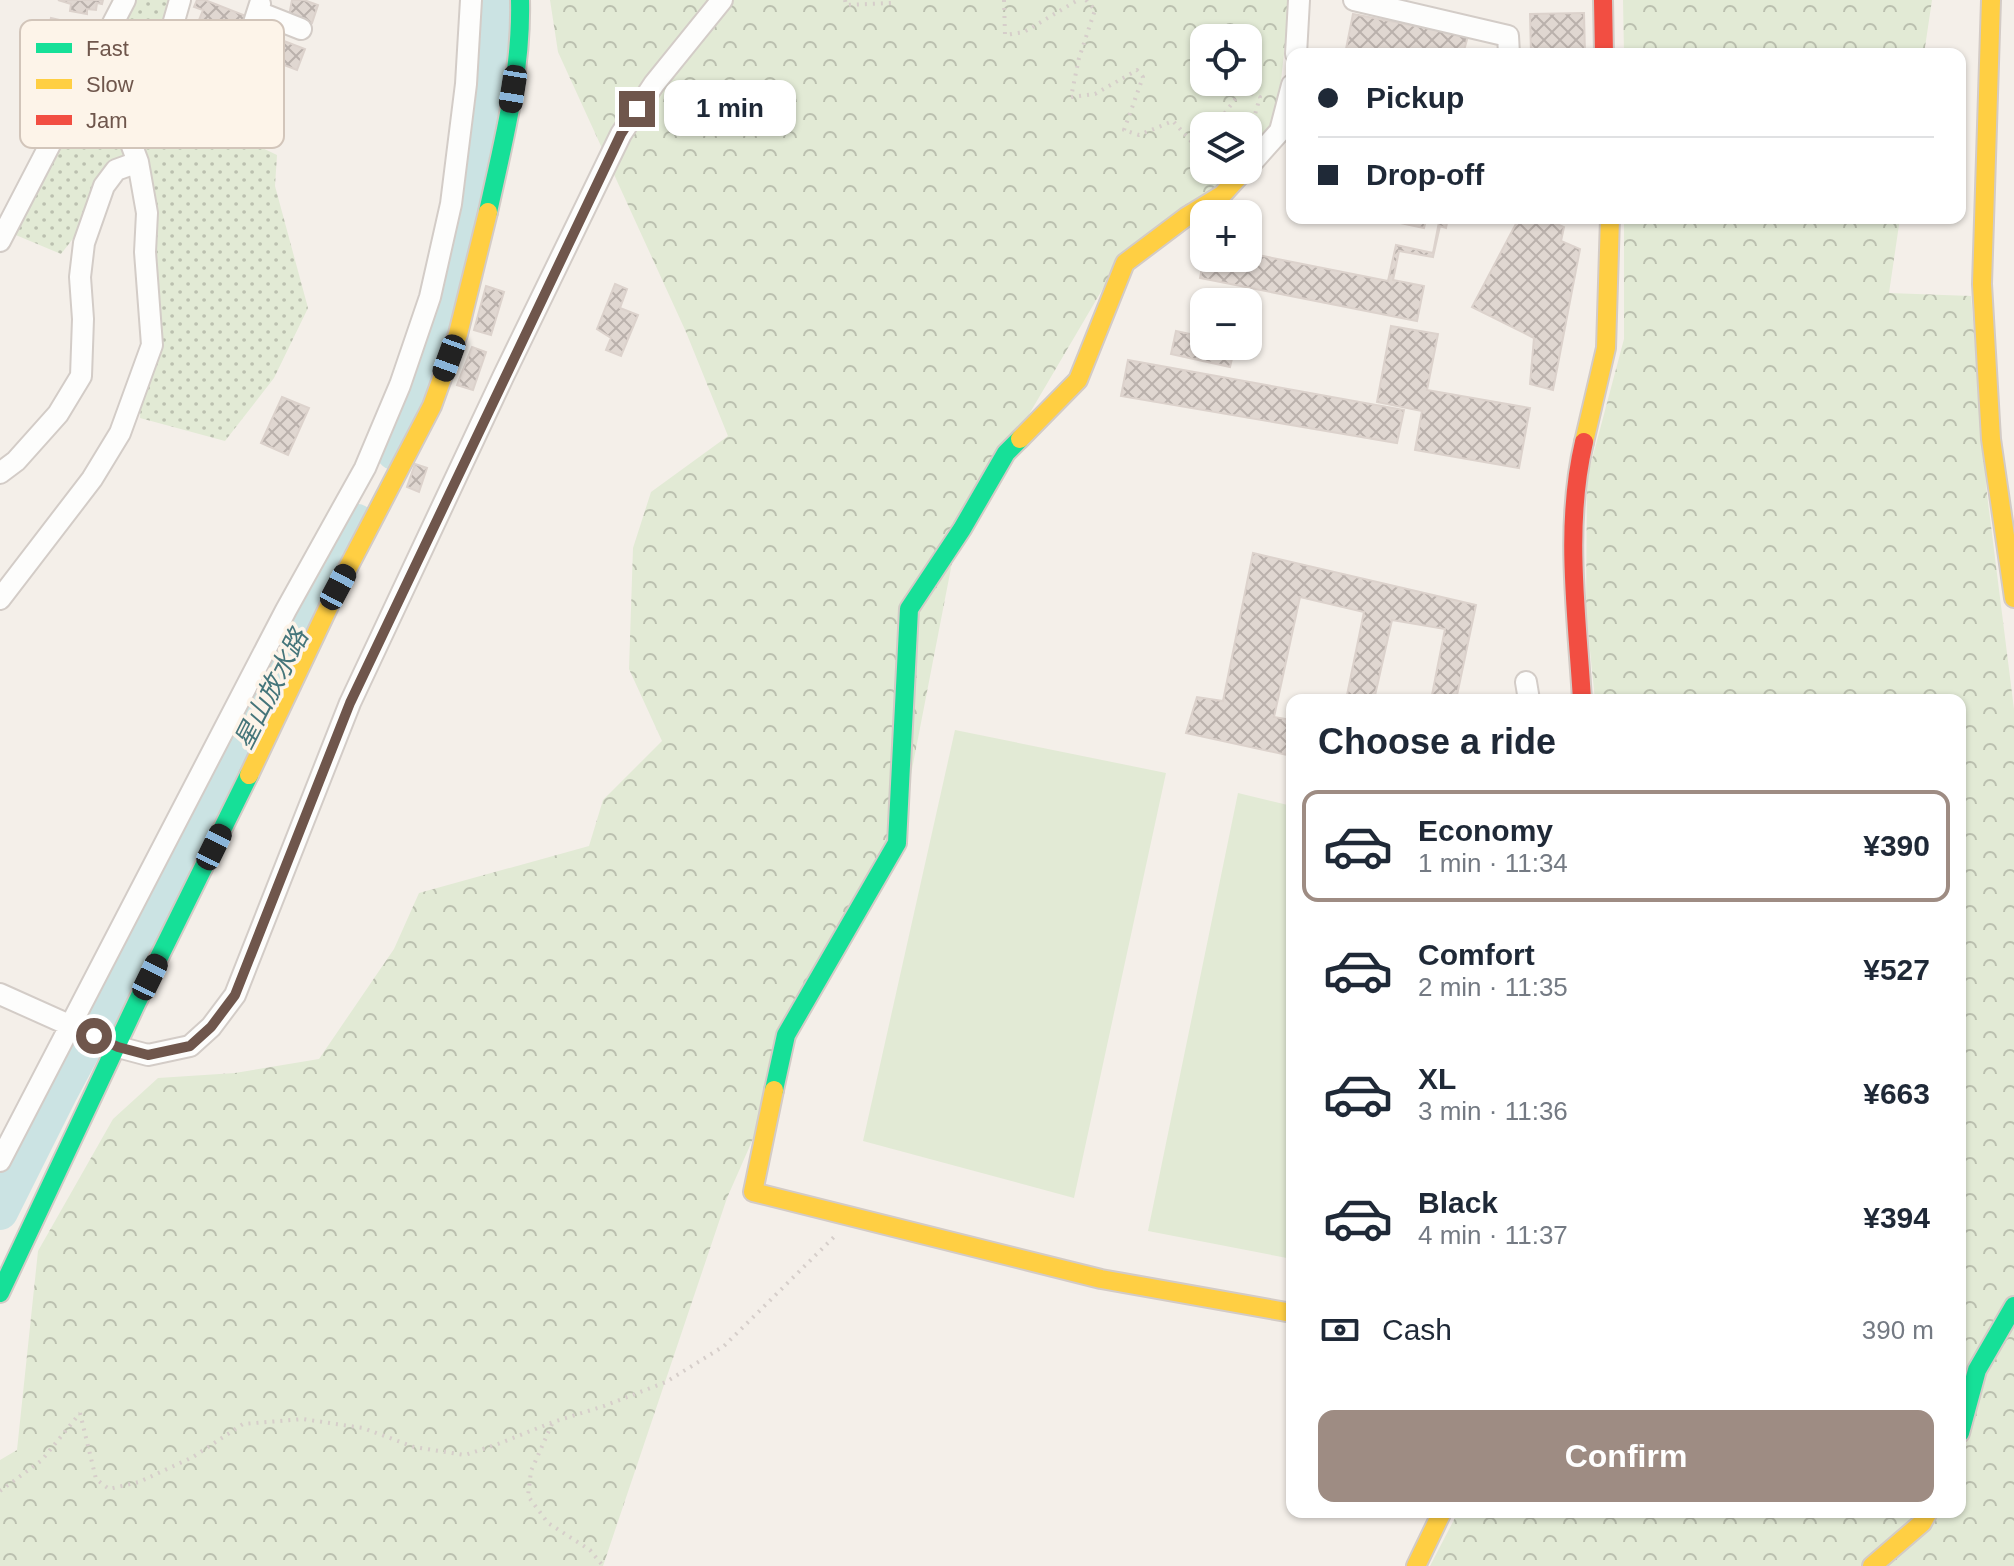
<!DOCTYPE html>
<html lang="en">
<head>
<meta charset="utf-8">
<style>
	:root { --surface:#fff; --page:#f2f2f3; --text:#1f2937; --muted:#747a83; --line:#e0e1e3; --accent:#9e8c83 }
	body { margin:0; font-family:Arial,"Noto Sans JP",sans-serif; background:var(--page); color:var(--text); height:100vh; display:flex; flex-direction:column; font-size:30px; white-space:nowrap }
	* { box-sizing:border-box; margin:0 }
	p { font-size:26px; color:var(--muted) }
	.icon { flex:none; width:44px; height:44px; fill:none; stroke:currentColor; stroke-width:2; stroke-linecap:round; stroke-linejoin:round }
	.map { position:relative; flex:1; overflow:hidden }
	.details { position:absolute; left:1286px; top:694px; width:680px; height:824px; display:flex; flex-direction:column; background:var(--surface); border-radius:16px; box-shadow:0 2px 6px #0004 }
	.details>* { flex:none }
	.hud { position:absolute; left:1286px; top:48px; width:680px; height:176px; border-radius:16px; box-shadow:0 2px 6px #0004; display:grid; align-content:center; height:176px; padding:0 32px; background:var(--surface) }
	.controls { position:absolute; left:1190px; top:24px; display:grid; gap:16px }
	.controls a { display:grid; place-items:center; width:72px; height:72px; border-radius:16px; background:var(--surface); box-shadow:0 2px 6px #0004; font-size:40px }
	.end { position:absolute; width:36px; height:36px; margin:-18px; border:10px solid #6f564c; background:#fff; box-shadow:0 0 0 4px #fff }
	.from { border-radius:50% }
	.bubble { position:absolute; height:56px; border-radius:16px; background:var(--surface); box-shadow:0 2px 6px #0004; font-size:26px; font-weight:600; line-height:56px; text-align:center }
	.car { position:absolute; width:24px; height:48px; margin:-24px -12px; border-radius:10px; box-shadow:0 0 6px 2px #0007; background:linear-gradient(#222 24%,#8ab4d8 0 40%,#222 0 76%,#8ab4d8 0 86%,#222 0) }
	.hud b { display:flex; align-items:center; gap:28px; height:76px; font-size:30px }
	.hud b+b { border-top:2px solid var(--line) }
	.hud i { width:20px; height:20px; background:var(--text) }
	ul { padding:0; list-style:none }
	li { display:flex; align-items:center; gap:24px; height:112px; margin:0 16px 12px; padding:0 16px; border:4px solid transparent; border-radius:16px }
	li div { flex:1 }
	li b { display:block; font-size:30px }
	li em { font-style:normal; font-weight:600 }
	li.on { border-color:var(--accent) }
	li>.icon { width:72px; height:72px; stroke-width:1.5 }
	h2 { padding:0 32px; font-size:36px; line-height:96px }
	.pay { display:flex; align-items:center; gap:20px; height:88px; padding:0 32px; font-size:30px }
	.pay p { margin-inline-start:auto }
	.button { display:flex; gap:16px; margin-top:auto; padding:16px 32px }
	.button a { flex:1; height:92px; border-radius:16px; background:var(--accent); color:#fff; font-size:32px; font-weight:600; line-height:92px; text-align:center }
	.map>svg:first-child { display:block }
	.grass { fill:url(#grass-dots) }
	.forest { fill:url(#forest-crowns); fill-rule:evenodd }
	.garden { fill:#e2ead5 }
	.water { fill:#cbe3e3 }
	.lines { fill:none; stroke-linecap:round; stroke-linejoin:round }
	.river { stroke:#cbe3e3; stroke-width:36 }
	.building { fill:url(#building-cross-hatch); stroke:#dcd2cc; stroke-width:2 }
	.street-casing { stroke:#d3ccc7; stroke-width:24 }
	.fast-casing { stroke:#d3cbc6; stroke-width:22 }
	.slow-casing { stroke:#d3cbc6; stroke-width:22 }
	.jam-casing { stroke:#d3cbc6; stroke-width:22 }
	.path { stroke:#d6ceca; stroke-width:4; stroke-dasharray:2 6; stroke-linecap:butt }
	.street { stroke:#fdfdfc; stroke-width:20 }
	.fast { stroke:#16e098; stroke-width:18 }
	.slow { stroke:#ffcf43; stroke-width:18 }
	.jam { stroke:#f24e42; stroke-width:18 }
	.route { stroke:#6f564c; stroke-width:10 }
	.labels { text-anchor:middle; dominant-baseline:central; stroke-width:7; stroke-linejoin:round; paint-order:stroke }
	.water-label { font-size:26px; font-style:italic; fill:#45757a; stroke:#fdf4e9 }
	.key { fill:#fdf4e9; stroke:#d2c5ba; stroke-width:2 }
	.key-label { font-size:22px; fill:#6f564c }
</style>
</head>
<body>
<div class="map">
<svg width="2014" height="1566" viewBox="0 0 2014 1566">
	<defs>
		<pattern id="grass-dots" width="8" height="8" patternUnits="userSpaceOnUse" patternTransform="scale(2)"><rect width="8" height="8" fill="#e2ead5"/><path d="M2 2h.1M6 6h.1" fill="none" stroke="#bbc0af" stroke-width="1.8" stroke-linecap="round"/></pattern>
		<pattern id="forest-crowns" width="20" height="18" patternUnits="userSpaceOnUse" patternTransform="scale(2)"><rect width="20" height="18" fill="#e2ead5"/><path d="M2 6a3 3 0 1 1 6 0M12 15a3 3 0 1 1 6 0" fill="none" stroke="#bbc0af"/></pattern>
		<pattern id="building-cross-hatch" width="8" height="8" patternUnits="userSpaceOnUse" patternTransform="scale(2)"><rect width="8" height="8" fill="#e0d7d1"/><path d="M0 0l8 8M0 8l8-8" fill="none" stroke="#bab1ac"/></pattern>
	</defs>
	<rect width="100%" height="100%" fill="#f4efe9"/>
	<!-- grass -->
	<path class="grass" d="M 114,0 L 179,0 L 149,94 L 277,155 L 275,186 L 308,308 L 274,378 L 225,441 L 140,418 L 148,288 L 131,164 L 61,254 L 11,233 Z"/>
	<!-- forest -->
	<path class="forest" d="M 550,0 L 1290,0 L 1276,125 L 1248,164 L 1248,126 L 1204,126 L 1204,170 L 1243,170 L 1122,256 L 957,537 L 895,857 L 860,895 L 727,1198 L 603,1566 L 0,1566 L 0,1460 L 17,1450 L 38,1251 L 113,1119 L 158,1078 L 235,1073 L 319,1059 L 394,949 L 419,893 L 589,846 L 603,800 L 662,741 L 629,669 L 633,548 L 651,492 L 728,436 L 686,332 L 558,52 ZM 1204,38 L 1248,38 L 1248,82 L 1204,82 Z
		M 1623,0 L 1932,0 L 1924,54 L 1624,54 Z
		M 1624,218 L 1900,218 L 1889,293 L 1971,296 L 1987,494 L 2014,709 L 2014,1566 L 1430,1566 L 1458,1512 L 1960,1512 L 1960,700 L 1595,700 L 1586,611 L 1587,478 L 1624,339 Z"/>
	<!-- garden -->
	<path class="garden" d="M 955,730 L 1166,773 L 1074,1198 L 863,1141 Z
		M 1238,793 L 1292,806 L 1292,1259 L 1148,1231 Z"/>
	<!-- water -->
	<path class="water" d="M 485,0 L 504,0 L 506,59 L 484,40 Z"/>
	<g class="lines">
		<!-- river -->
		<path class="river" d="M 394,452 C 462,322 490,146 494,0
			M 0,1212 L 60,1092 L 239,757 L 357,522"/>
	</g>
	<!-- building -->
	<path class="building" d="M 58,0 L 103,0 L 102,4 L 97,3 L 96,10 L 87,9 L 87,14 L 70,11 L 71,4 Z
		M 197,0 L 205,0 L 246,16 L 235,45 L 195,30 L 203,10 L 194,7 Z
		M 292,0 L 304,0 L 318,5 L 312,23 L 289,16 Z
		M 1584,13 L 1585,54 L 1531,54 L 1530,14 Z
		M 1353,14 L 1468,36 L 1463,54 L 1345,54 Z
		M 51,18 L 77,24 L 73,43 L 46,37 Z
		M 271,36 L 305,49 L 297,70 L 263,57 Z
		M 1377,218 L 1448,218 L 1446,228 L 1440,226 L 1433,257 L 1399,251 L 1393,280 L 1424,286 L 1417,321 L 1200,278 L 1204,258 L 1248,258 L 1248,253 L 1388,281 L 1396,245 L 1433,253 L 1439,222 L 1426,220 L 1424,228 Z
		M 1519,218 L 1543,218 L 1564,227 L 1561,241 L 1580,249 L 1553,390 L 1530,384 L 1534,338 L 1472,307 Z
		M 615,284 L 627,289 L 620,308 L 638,315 L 621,356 L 606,350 L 611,338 L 597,329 Z
		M 486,286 L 504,292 L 491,335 L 474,330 Z
		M 1391,326 L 1438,334 L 1427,390 L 1530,408 L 1519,468 L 1415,450 L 1422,411 L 1377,402 Z
		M 1176,331 L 1204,337 L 1204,346 L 1235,346 L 1230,367 L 1171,354 Z
		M 472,347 L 486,352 L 473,390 L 457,385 Z
		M 1128,360 L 1404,410 L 1397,443 L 1121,396 Z
		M 282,397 L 309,408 L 288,455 L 261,443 Z
		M 415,464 L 427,468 L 419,492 L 407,487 Z
		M 1253,553 L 1476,605 L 1456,700 L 1431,700 L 1445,629 L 1392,620 L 1374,700 L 1346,700 L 1364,612 L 1300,597 L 1274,717 L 1292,720 L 1292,756 L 1186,733 L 1197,697 L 1223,701 Z"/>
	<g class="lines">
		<!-- street casing -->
		<g class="street-casing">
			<path id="street" d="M 1354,0 L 1508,36 L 1509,54
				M 258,12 L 301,29
				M 172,28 L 242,60 L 260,4
				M 1296,54 L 1299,0
				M 214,122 L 242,60
				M 1248,167 L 1280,131 L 1292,85
				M 0,241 L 125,0
				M 0,473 L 16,461 L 58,414 L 81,376 L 83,319 L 80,277 L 84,243 L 104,186 L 116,170 L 138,162
				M 0,599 L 92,479 L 120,433 L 152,345 L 145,252 L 147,213 L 138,162 L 129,138 L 136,111 L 172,28 L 180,0
				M 1526,682 L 1529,700
				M 0,994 L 118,1047 L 148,1055 L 190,1046 L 211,1027 L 235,995 L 350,703 L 503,377 L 621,134 L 654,84 L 722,0
				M 0,1161 L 286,610 L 365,468 L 400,385 L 430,297 L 451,204 L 466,84 L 471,0"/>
		</g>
		<!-- fast casing -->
		<g class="fast-casing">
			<path id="fast" d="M 488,212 C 503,143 522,71 520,0
				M 774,1090 L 786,1035 L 897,843 L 909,609 L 962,529 L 1006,453 L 1020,439
				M 0,1293 L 137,1002 L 249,775
				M 1960,1433 L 1977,1370 L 2014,1306"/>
		</g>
		<!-- slow casing -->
		<g class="slow-casing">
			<path id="slow" d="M 1991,0 L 1982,284 L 1991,439 L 2014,598
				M 1020,439 L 1078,380 L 1125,263 L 1186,217 L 1222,195 L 1245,170
				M 1584,442 L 1606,348 L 1610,218
				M 249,775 L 338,587 L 432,406 L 458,334 L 488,212
				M 774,1090 L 753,1192 L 1101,1279 L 1292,1313
				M 1416,1566 L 1442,1512
				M 1872,1566 L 1922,1523 L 1928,1512"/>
		</g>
		<!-- jam casing -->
		<g class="jam-casing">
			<path id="jam" d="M 1603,0 L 1604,54
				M 1582,700 C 1577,614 1564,527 1584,442"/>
		</g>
		<!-- path -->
		<path class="path" d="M 845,0 L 846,5 L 891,3 L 894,0
			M 1004,0 L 1005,35 L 1024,32 L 1078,0
			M 1086,0 L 1095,10 L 1079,58 L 1071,97 L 1095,94 L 1137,70 L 1143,77 L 1124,130 L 1139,135 L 1173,121 L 1198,149 L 1204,141
			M 1215,126 L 1243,89 L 1260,97 L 1249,135
			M 80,1413 L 96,1479 L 109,1489 L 139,1482 L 193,1457 L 243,1424 L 303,1419 L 363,1428 L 414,1447 L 465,1455 L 498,1444 L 553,1422 L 604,1406 L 666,1382 L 724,1346 L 837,1234
			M 552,1424 L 531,1471 L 528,1496 L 548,1523 L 590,1550 L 603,1566
			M 0,1491 L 42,1460 L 80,1413"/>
		<!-- street -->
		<use href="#street" class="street"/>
		<!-- fast -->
		<use href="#fast" class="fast"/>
		<!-- slow -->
		<use href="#slow" class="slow"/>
		<!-- jam -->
		<use href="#jam" class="jam"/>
	</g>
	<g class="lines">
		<!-- route -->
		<path class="route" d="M 94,1036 L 118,1047 L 148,1055 L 190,1046 L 211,1027 L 235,995 L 350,703 L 621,134 L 637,109"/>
	</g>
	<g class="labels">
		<!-- water labels -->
		<g class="water-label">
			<text transform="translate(271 689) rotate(-63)">星山放水路</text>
		</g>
	</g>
	<!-- legend -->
	<rect x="20" y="20" width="264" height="128" rx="12" class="key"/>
	<rect x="36" y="43" width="36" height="10" fill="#16e098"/>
	<rect x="36" y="79" width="36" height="10" fill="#ffcf43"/>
	<rect x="36" y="115" width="36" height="10" fill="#f24e42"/>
	<g class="key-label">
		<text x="86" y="56">Fast</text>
		<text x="86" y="92">Slow</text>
		<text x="86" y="128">Jam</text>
	</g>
</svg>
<div class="controls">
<a><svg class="icon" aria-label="locate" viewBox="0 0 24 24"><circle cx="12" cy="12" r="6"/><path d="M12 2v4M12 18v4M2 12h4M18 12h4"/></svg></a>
<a><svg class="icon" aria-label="layers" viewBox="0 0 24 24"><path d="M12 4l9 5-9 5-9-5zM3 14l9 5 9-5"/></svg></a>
<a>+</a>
<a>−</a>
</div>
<i class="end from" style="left:94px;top:1036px"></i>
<i class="end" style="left:637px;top:109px"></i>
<div class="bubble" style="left:664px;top:80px;width:132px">1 min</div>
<i class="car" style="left:513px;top:89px;rotate:189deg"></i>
<i class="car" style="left:449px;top:358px;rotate:200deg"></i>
<i class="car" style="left:338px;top:587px;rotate:28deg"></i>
<i class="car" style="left:214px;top:847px;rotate:26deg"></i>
<i class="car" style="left:150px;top:977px;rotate:26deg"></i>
<div class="hud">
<b><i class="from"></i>Pickup</b>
<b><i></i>Drop-off</b>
</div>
<section class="details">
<h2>Choose a ride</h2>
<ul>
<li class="on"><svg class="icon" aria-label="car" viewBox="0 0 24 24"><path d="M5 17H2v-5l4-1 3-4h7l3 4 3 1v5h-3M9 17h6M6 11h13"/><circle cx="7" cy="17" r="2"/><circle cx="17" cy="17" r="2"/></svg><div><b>Economy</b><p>1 min · 11:34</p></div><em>¥390</em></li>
<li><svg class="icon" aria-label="car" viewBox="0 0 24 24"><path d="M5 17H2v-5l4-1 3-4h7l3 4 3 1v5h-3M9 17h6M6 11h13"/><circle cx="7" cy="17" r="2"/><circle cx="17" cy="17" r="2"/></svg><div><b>Comfort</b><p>2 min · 11:35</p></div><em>¥527</em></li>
<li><svg class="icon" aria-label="car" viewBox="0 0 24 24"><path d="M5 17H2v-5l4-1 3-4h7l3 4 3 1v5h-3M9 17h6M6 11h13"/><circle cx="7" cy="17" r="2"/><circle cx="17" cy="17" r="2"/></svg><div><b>XL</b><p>3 min · 11:36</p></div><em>¥663</em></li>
<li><svg class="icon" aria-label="car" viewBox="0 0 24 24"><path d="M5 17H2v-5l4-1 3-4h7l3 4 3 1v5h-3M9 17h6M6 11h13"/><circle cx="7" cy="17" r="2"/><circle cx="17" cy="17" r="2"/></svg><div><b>Black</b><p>4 min · 11:37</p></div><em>¥394</em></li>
</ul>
<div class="pay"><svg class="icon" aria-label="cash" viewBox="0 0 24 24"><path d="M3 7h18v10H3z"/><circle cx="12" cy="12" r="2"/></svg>Cash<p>390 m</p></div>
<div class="button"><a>Confirm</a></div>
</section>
</div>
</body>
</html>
